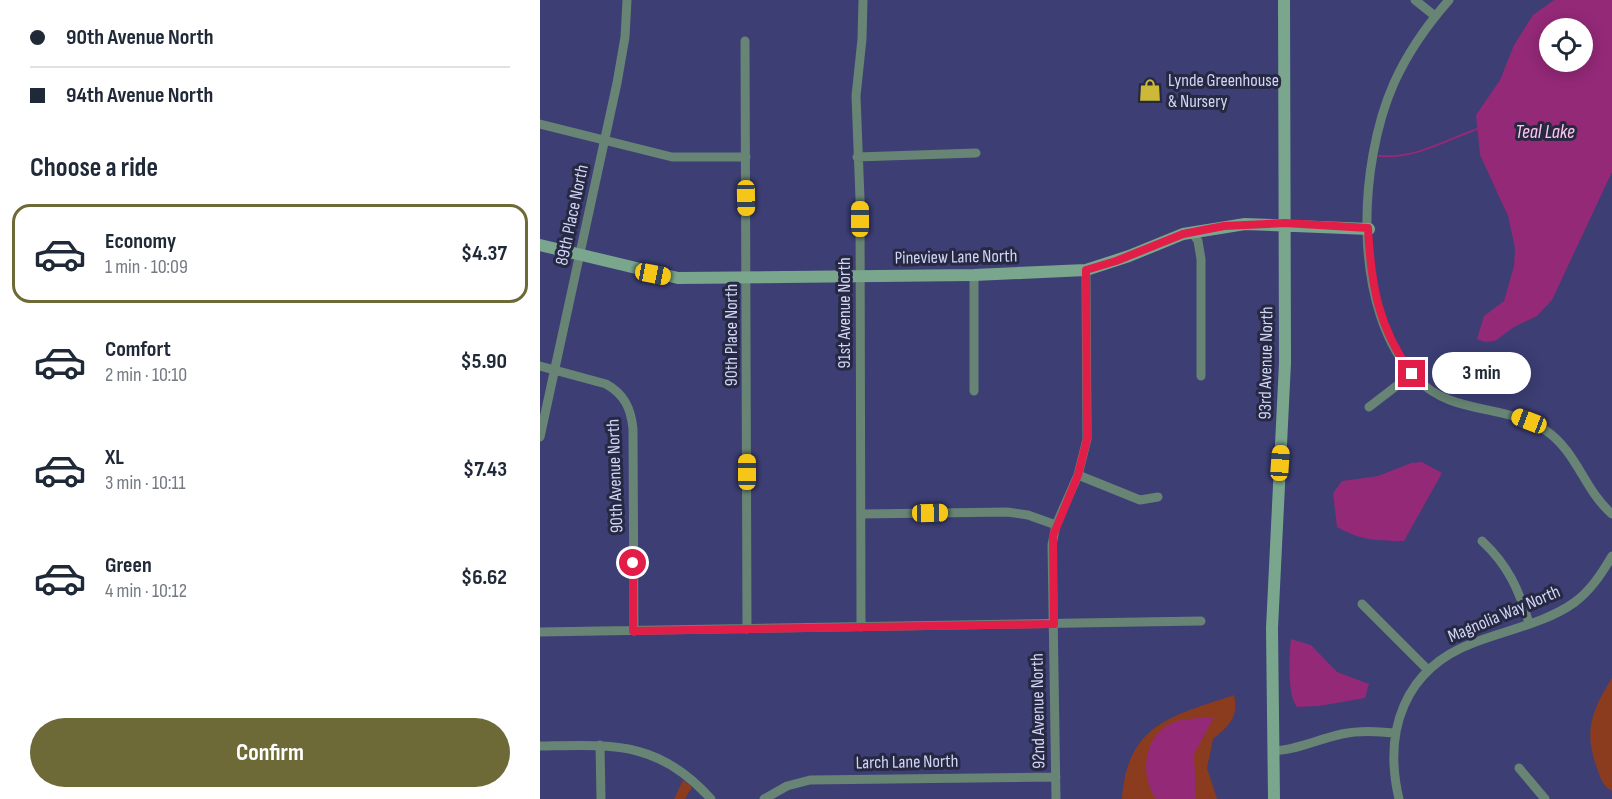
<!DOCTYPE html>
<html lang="en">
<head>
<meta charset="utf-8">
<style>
	:root { --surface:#fff; --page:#f6f6f7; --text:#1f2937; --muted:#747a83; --line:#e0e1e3; --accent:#6d6a37 }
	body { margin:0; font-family:"Sofia Sans Condensed",sans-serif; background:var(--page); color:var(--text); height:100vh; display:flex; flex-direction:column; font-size:22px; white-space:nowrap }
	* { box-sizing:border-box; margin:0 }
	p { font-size:20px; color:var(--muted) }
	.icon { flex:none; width:33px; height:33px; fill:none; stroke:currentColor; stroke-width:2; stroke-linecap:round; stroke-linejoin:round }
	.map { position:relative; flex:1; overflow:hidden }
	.panel { display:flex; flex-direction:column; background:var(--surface); width:540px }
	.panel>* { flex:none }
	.top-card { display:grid; align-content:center; height:132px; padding:0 30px; background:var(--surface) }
	.controls { position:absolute; left:999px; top:18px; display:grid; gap:12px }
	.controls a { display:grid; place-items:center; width:54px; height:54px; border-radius:50%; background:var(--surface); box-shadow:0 3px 15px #0003; font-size:30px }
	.end { position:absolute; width:27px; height:27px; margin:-14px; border:8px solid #e11d48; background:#fff; box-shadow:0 0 0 3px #fff }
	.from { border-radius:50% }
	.bubble { position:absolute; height:42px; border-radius:21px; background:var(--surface); box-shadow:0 3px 15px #0003; font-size:20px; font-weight:700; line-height:42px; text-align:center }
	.car { position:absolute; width:18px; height:36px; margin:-18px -9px; border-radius:8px; box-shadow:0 0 4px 2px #0007; background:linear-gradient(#f5c518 24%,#345 0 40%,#f5c518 0 76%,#345 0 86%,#f5c518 0) }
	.top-card b { display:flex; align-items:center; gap:21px; height:57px; font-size:22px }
	.top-card b+b { border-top:2px solid var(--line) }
	.top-card i { width:15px; height:15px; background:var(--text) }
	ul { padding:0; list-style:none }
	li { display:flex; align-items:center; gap:18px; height:99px; margin:0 12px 9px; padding:0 18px; border:3px solid transparent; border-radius:18px }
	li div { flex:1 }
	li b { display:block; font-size:22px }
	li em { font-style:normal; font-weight:700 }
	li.active { border-color:var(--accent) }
	li>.icon { width:54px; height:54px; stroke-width:1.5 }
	h2 { padding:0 30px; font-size:27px; line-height:72px }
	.button { display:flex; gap:12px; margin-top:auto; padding:12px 30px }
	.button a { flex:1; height:69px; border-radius:36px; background:var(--accent); color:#fff; font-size:24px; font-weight:700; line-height:69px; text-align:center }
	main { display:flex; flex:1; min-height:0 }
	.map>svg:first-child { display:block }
	.green { fill:#8b3c1e }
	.water { fill:#942978; fill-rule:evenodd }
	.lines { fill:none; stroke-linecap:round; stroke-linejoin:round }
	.stream { stroke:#942978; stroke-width:2 }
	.street { stroke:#678474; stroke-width:9 }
	.secondary { stroke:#79a68d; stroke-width:12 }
	.route { stroke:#e11d48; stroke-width:8 }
	.labels { text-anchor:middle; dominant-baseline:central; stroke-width:6; stroke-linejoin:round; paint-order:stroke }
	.poi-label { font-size:18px; fill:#d1d5f6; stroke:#272942; text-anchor:start }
	.street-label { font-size:18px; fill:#d1d5f6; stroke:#272942 }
	.water-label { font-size:20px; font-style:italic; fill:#ffc7eb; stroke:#272942 }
</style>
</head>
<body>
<main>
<section class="panel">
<div class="top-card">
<b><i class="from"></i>90th Avenue North</b>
<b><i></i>94th Avenue North</b>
</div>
<h2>Choose a ride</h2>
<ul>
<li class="active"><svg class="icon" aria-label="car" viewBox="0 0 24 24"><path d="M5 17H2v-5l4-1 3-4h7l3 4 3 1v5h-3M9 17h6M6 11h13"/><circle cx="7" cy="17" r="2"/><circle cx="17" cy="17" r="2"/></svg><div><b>Economy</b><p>1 min · 10:09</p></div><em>$4.37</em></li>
<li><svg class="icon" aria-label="car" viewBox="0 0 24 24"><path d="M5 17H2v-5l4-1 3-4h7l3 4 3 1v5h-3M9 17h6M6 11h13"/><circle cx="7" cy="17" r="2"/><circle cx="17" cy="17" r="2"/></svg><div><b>Comfort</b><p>2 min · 10:10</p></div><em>$5.90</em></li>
<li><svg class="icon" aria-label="car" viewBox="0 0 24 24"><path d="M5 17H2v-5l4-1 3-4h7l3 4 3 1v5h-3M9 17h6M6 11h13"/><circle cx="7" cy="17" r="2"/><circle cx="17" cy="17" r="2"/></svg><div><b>XL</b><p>3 min · 10:11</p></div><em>$7.43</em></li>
<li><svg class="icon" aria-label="car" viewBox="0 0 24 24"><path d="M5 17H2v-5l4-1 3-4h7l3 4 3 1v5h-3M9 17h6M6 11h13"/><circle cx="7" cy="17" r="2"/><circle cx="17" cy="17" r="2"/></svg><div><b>Green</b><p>4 min · 10:12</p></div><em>$6.62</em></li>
</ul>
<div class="button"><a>Confirm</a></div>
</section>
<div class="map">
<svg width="1072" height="799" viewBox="0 0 1072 799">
	<rect width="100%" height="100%" fill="#3c3e74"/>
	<!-- green -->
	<path class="green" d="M 1072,678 L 1072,791 C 1062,785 1061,779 1057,768 C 1043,731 1052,710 1072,678 Z
		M 694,695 C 699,717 689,726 673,739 L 667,768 L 677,799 L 582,799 C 587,723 633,716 694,695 Z
		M 143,780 L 152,787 L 145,799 L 134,799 Z"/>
	<!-- water -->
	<path class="water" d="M 1014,0 L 1072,0 L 1072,172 L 1012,300 L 997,316 L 974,327 L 955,341 L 945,342 L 937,339 L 944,316 L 964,301 L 974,266 L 975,248 L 968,216 L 940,155 L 936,115 L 960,80 L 974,45 L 993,15 ZM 1010,28 L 1042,28 L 1042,62 L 1010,62 Z
		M 882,462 L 902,473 L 864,541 C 838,541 819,540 797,527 L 793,493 L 802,481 L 838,476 L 871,463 Z
		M 751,639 L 771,645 L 797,672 L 829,684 L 825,698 L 779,706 L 757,707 C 747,695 749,655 751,639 Z
		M 674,717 L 654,754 L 656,799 L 616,799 C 600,777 603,739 628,725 C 641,717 660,719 674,717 Z"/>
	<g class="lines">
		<!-- stream -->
		<path class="stream" d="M 839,156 C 875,159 904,141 937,129"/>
		<!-- street -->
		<path class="street" d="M 875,0 L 895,16
			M 909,0 C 887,25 868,52 854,83 C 818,164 811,310 876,378 C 912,416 964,403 1005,430 C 1037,451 1044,490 1072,514
			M 205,41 L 207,629
			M 0,124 L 132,157 L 206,157
			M 317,157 L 436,153
			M 652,232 L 658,241 L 661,259 L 661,376
			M 434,275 L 434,391
			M 0,366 L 66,384 C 84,394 91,408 93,429 L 94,631
			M 829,407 L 872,374
			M 0,437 L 77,83 L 85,37 L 87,0
			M 538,475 L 600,500 L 618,497
			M 321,514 L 467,512 L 488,515 L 516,525
			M 942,541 C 968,565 979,590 989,623
			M 822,604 L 888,670
			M 321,627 L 320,199 L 316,96 L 322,39 L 323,0
			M 0,632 L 661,621
			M 60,745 L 61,799
			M 0,746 C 73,745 118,740 171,799
			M 733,751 C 758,750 778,739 802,734 C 820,730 836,731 854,733
			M 979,768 L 1005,799
			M 224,799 L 247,786 L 270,780 L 516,777
			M 516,799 L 512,545 L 516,525 L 538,475 L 547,439 L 546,270
			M 859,799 C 843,731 864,669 933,643 C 966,630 1006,623 1035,602 C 1051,590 1062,573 1072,556"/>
		<!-- secondary -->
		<path class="secondary" d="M 0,245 L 138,278 L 434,275 L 546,270 L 589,256 L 643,234 L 705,224 L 829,229
			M 734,799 L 732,628 L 745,363 L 744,0"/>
	</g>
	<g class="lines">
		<!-- route -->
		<path class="route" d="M 93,563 L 93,631 L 514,624 L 513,536 L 538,475 L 547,439 L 546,270 L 576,261 L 643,234 L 684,226 L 745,223 L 828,228 C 831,285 838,327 872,374"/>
	</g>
	<!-- icons -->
	<defs>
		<g id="shop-bare" transform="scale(1.8)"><path d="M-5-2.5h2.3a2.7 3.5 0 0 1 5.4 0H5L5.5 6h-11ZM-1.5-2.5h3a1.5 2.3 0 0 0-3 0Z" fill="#cdb938" stroke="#272942" stroke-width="2.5" paint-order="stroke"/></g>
	</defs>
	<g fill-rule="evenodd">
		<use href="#shop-bare" x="610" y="90"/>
	</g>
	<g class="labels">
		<!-- poi labels -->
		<g class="poi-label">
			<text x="628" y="80">Lynde Greenhouse<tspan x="628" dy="21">&amp; Nursery</tspan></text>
		</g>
		<!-- street labels -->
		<g class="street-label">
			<text transform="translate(32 215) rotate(-78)">89th Place North</text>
			<text transform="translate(416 257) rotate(-1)">Pineview Lane North</text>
			<text transform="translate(304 313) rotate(-90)">91st Avenue North</text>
			<text transform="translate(191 335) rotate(-90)">90th Place North</text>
			<text transform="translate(726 363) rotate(-89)">93rd Avenue North</text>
			<text transform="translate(75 476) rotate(-92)">90th Avenue North</text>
			<text transform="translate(964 614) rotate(-23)">Magnolia Way North</text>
			<text transform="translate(498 711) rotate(-91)">92nd Avenue North</text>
			<text transform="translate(367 762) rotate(-1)">Larch Lane North</text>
		</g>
		<!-- water labels -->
		<g class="water-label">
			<text x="1005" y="132">Teal Lake</text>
		</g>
	</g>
</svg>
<div class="controls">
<a><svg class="icon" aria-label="locate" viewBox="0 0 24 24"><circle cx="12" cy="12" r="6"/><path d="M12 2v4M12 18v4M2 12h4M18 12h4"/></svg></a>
</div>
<i class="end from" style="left:93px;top:563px"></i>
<i class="end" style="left:872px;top:374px"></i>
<div class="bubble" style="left:892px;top:352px;width:99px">3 min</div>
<i class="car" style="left:206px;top:198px;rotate:179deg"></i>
<i class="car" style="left:320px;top:219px;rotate:0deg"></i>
<i class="car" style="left:113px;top:274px;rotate:101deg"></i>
<i class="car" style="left:989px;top:421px;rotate:291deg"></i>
<i class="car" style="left:740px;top:463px;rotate:4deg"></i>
<i class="car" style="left:207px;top:472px;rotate:0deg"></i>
<i class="car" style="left:390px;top:513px;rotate:89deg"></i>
</div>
</main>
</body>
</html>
